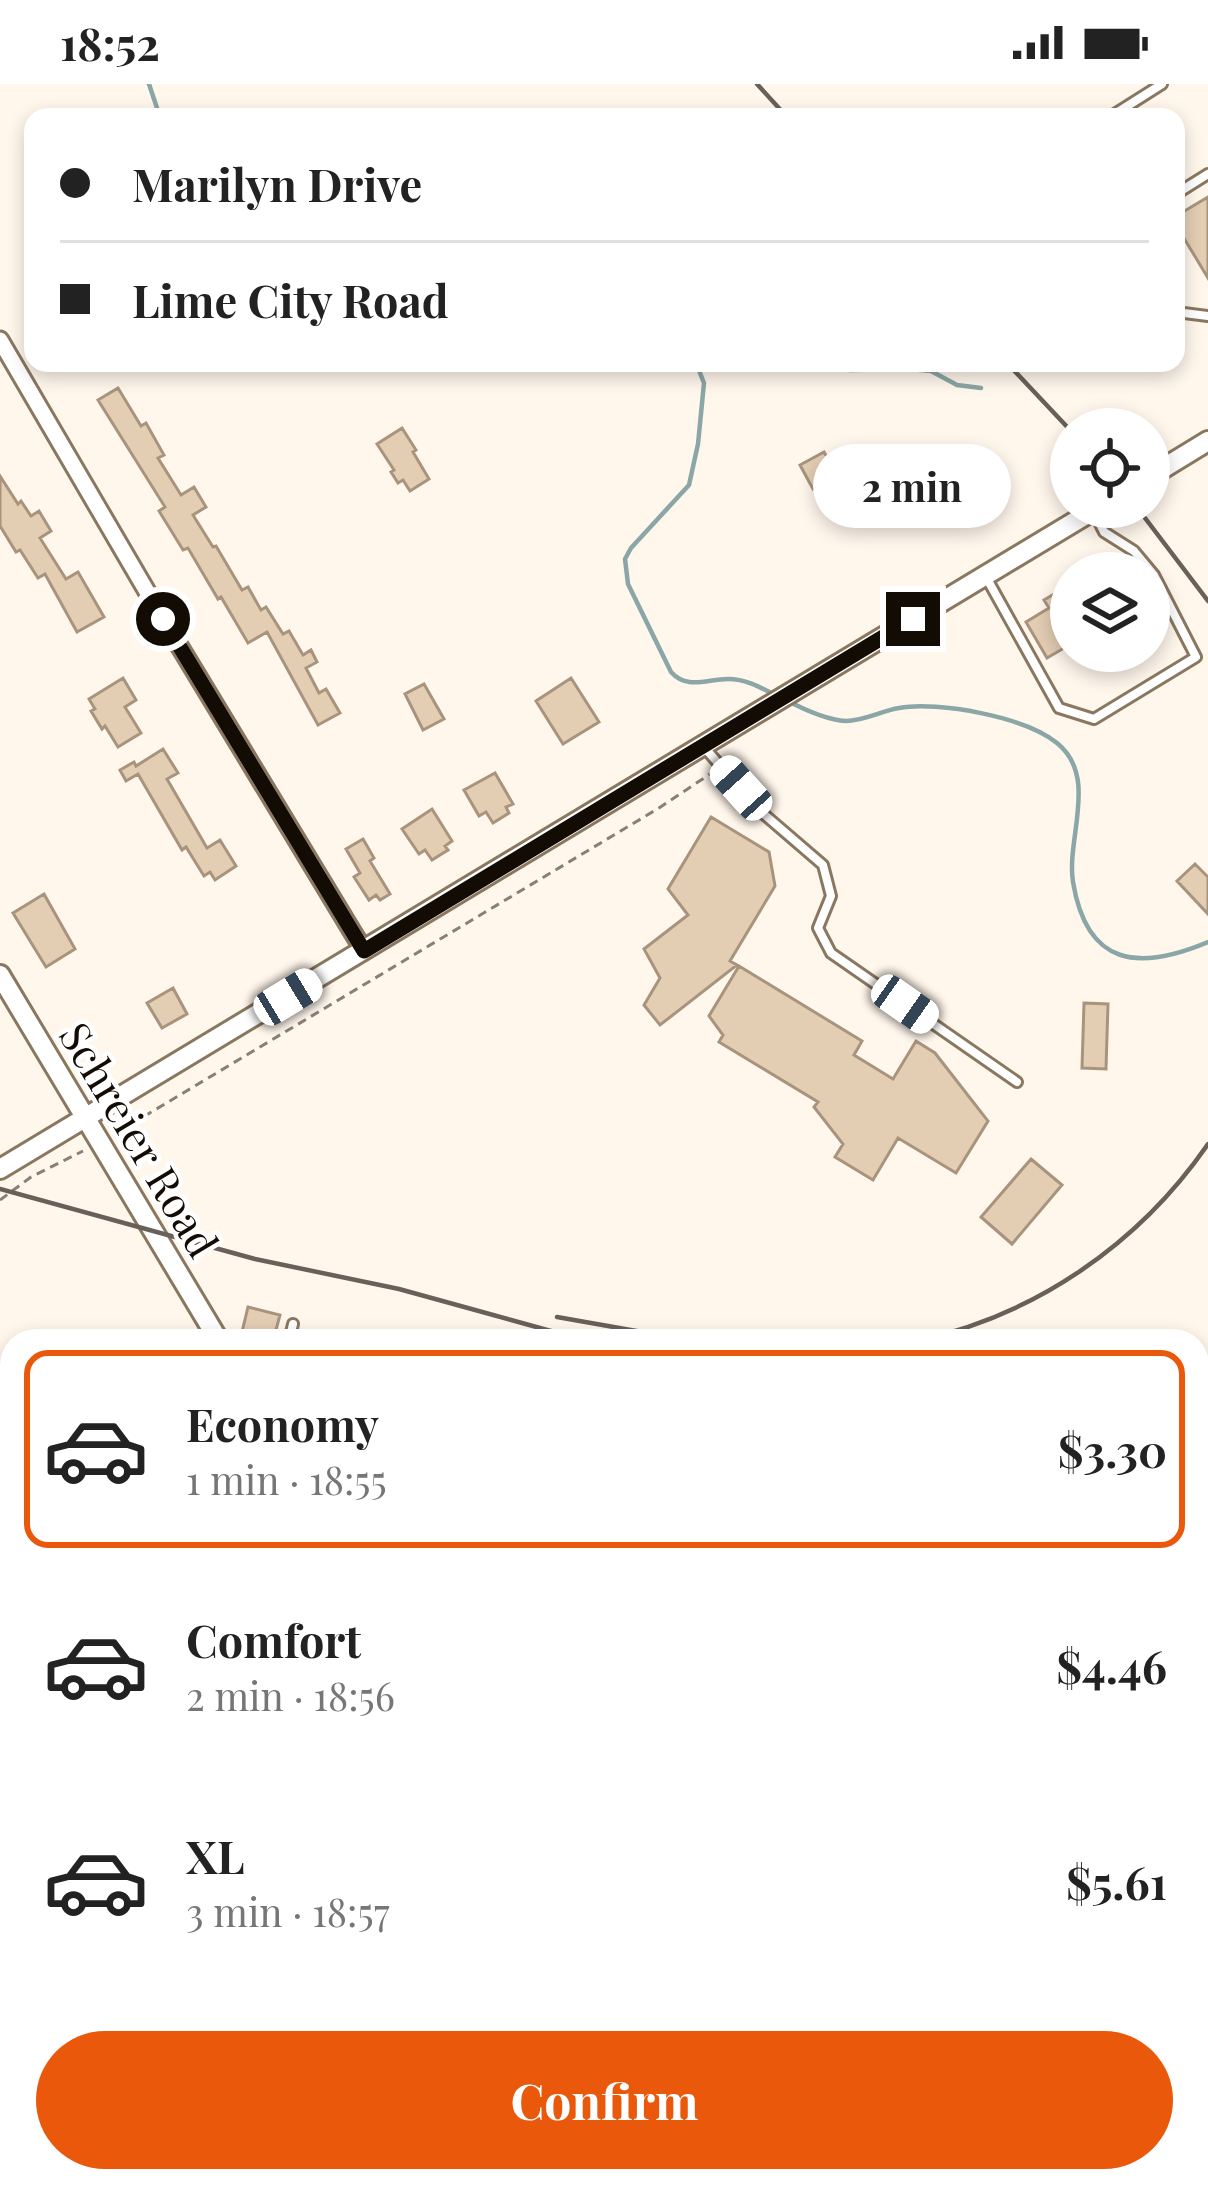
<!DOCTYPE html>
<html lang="en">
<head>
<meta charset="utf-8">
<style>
	:root { --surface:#fff; --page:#f6f6f6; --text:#222; --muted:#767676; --line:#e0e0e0; --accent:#ea580c }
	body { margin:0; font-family:"Playfair Display",serif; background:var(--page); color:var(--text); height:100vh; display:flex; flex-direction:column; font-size:45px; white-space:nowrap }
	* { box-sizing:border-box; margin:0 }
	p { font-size:39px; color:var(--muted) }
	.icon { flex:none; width:66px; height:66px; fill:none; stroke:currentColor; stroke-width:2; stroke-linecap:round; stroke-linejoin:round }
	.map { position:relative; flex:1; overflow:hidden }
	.drawer { position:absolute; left:0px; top:1245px; width:1209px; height:864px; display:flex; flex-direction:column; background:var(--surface); border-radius:36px 36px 0 0; box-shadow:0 6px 18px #0003 }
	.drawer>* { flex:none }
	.top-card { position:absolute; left:24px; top:24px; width:1161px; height:264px; border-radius:24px; box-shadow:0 6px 18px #0003; display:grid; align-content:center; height:264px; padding:0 36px; background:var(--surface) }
	.buttons { position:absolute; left:1050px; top:324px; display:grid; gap:24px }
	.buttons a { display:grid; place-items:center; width:120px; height:120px; border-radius:50%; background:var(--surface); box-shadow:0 6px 18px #0003; font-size:60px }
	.end { position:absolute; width:54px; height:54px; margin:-27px; border:15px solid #130c05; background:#fff; box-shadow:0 0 0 6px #fff }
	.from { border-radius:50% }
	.bubble { position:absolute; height:84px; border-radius:42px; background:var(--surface); box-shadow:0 6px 18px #0003; font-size:39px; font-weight:700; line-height:84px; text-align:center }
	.car { position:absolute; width:36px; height:72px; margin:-36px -18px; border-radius:15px; box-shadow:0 0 9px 3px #0007; background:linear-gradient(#fff 24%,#345 0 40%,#fff 0 76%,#345 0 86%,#fff 0) }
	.top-card b { display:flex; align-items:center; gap:42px; height:114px; font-size:45px }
	.top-card b+b { border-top:3px solid var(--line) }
	.top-card i { width:30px; height:30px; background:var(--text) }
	ul { padding:21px 0 0; list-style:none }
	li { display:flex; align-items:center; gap:36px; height:198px; margin:0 24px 18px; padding:0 12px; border:6px solid transparent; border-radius:24px }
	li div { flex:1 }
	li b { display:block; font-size:45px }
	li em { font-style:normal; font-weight:700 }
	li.current { border-color:var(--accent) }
	li>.icon { width:108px; height:108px; stroke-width:1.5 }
	.primary-button { display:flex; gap:24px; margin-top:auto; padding:24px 36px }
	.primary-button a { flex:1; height:138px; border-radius:72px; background:var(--accent); color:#fff; font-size:48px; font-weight:700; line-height:138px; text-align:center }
	.status { display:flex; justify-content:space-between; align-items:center; height:84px; padding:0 60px; background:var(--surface); direction:ltr }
	.status svg { height:33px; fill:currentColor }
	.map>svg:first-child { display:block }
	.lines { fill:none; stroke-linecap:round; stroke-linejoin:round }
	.stream { stroke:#8ba6a6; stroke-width:4.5 }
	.building { fill:#e3cdb3; stroke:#a8947d; stroke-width:3 }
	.service-casing { stroke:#8a7760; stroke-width:14 }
	.minor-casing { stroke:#8a7760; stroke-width:21 }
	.tertiary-casing { stroke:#8a7760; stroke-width:24 }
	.secondary-casing { stroke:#8a7760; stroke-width:27 }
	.path { stroke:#888077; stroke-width:3; stroke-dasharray:9 6; stroke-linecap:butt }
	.service { stroke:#fff; stroke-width:8 }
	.minor { stroke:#fff; stroke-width:15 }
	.tertiary { stroke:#fff; stroke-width:18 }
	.secondary { stroke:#f9d0c9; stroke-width:21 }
	.rail { stroke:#696159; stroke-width:4.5 }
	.route { stroke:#130c05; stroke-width:15 }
	.labels { text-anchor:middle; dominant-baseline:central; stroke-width:9; stroke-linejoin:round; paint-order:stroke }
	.street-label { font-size:42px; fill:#130c05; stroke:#fff }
</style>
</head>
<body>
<div class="status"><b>18:52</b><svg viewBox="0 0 49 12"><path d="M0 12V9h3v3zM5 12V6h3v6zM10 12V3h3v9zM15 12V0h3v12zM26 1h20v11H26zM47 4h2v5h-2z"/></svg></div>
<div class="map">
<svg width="1208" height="2109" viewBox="0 0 1208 2109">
	<rect width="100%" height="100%" fill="#fff6ec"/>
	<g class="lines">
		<!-- stream -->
		<path class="stream" d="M 149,0 L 160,33
			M 696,279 L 704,299 L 698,360 L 689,401 L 631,464 L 625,475 L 628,500 L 671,588 C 687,606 707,595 728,595 C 746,595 760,603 775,611
			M 808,279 L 850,286 L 910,285 L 931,287 L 957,301 L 981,304
			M 786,616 C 803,625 826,636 846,637 C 864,637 881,627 899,624 C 939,617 1025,633 1057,659 C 1099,693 1066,754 1073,798 C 1087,883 1139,887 1208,858"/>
	</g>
	<!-- building -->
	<path class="building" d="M 1208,113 L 1208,194 L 1176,141 L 1176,132 Z
		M 118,304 L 141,342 L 146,339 L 164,371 L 158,374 L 181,411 L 194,403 L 206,423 L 193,431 L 213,463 L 216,462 L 242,506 L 248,503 L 261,526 L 266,523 L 283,550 L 289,547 L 303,571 L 311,566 L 317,578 L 306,584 L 319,609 L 326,605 L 340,629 L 318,641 L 267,548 L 248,559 L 221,513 L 218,515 L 188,464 L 183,466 L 159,427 L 165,423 L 98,316 Z
		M 402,344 L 416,366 L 413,368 L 429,395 L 410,407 L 403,396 L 398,399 L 391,388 L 394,386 L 377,360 Z
		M 824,368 L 837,392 L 813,405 L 800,381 Z
		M 953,373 L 963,389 L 981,377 L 992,396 L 965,414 L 961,409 L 950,416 L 931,386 Z
		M 0,392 L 18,420 L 21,417 L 31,432 L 39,427 L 51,447 L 40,454 L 66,495 L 78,488 L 104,533 L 77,548 L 45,490 L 38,494 L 20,466 L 16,468 L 0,442 Z
		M 1071,500 L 1071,560 L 1047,574 L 1026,538 L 1049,524 L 1044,516 Z
		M 123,594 L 136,616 L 125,623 L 141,649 L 118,663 L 105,642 L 102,645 L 91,627 L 95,625 L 89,615 Z
		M 571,594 L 599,638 L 563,660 L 536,617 Z
		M 424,600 L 444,635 L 423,646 L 405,610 Z
		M 163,665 L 178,689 L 167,695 L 207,764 L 220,756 L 236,782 L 215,796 L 210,788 L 204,792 L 186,763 L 182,766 L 138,690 L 126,697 L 120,686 L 134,678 L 136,682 Z
		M 495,689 L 513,720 L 506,723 L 509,729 L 493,739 L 486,728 L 479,732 L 464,706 Z
		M 432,725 L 452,757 L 445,762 L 448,766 L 432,776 L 425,766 L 419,770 L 402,745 Z
		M 711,733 L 769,768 L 775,802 L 730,877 L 737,881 L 660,941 L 644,921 L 660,894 L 644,865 L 688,831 L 668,805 Z
		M 363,755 L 374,774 L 370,777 L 390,810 L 380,816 L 376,811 L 369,816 L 354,793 L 360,789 L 346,765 Z
		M 1195,780 L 1208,793 L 1208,830 L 1177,797 Z
		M 44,810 L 75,865 L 46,883 L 13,829 Z
		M 739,882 L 862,957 L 854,971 L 893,995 L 916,957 L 935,969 L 988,1037 L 956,1089 L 898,1054 L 873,1096 L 835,1073 L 843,1060 L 814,1023 L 818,1018 L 719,958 L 723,951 L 709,932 Z
		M 173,904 L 187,930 L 162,944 L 147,919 Z
		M 1084,919 L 1108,920 L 1106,985 L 1082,984 Z
		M 1031,1075 L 1062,1101 L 1012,1160 L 981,1133 Z
		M 248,1223 L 280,1231 L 273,1257 L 242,1248 Z"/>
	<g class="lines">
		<!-- service casing -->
		<g class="service-casing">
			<path id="service" d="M 1110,33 L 1162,0
				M 1176,110 L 1208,90
				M 1176,228 L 1208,232
				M 986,493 L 1059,624 L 1094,635 L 1196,573 L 1154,491 L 1134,467 L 1104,448 L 1093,426
				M 704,663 L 759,726 L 823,781 L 831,812 L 818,844 L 831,869 L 1017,998
				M 289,1257 L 293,1240
				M 261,2097 L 268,2109
				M 1140,2097 L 1143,2109"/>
		</g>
		<!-- minor casing -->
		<g class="minor-casing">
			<path id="minor" d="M 0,256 L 163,535 L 364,867
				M 0,2085 L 15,2109"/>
		</g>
		<!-- tertiary casing -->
		<g class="tertiary-casing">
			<path id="tertiary" d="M 1149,393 L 1208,357
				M 0,891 L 219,1257
				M 0,1085 L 1099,423"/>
		</g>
		<!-- secondary casing -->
		<g class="secondary-casing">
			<path id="secondary" d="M 0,1751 L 12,1754
				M 1197,2044 L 1208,2047"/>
		</g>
		<!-- path -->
		<path class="path" d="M 118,1048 L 659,724 L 710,690
			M 0,1116 L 31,1093 L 83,1067"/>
		<!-- service -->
		<use href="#service" class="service"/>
		<!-- minor -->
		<use href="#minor" class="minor"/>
		<!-- tertiary -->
		<use href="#tertiary" class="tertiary"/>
		<!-- secondary -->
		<use href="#secondary" class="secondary"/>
		<!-- rail -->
		<path class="rail" d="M 757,0 L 787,33
			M 1007,279 L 1071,347
			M 1142,430 L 1208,517
			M 0,1105 L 255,1175 L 399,1205 L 587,1257
			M 557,1233 L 693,1257
			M 916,1257 C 1035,1232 1139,1160 1208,1060
			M 1197,1425 L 1208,1428"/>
	</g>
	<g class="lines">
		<!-- route -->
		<path class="route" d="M 163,535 L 364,867 L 913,535"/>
	</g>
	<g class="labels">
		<!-- street labels -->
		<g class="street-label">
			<text transform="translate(140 1055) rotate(59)">Schreier Road</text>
		</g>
	</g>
</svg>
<div class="buttons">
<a><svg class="icon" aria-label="locate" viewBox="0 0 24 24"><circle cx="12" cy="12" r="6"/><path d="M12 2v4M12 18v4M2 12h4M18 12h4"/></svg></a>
<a><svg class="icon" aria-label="layers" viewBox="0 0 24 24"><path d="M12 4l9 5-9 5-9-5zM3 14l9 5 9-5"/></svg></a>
</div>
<i class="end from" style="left:163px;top:535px"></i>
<i class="end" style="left:913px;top:535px"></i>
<div class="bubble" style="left:813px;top:360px;width:198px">2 min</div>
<i class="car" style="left:741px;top:704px;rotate:318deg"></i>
<i class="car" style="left:288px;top:913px;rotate:59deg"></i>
<i class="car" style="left:905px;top:920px;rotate:125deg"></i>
<div class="top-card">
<b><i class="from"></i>Marilyn Drive</b>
<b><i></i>Lime City Road</b>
</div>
<section class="drawer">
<ul>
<li class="current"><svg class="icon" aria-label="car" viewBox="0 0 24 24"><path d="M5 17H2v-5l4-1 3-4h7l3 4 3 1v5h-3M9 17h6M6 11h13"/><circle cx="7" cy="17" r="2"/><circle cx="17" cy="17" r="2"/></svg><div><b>Economy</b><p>1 min · 18:55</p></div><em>$3.30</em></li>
<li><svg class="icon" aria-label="car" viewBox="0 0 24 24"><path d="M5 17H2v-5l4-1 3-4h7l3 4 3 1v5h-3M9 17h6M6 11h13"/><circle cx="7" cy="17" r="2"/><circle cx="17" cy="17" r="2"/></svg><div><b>Comfort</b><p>2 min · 18:56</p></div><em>$4.46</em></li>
<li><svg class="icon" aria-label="car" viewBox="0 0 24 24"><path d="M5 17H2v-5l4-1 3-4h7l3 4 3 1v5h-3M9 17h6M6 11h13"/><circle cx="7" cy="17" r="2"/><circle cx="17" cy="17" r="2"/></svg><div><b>XL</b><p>3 min · 18:57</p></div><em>$5.61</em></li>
</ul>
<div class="primary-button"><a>Confirm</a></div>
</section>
</div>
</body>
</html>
